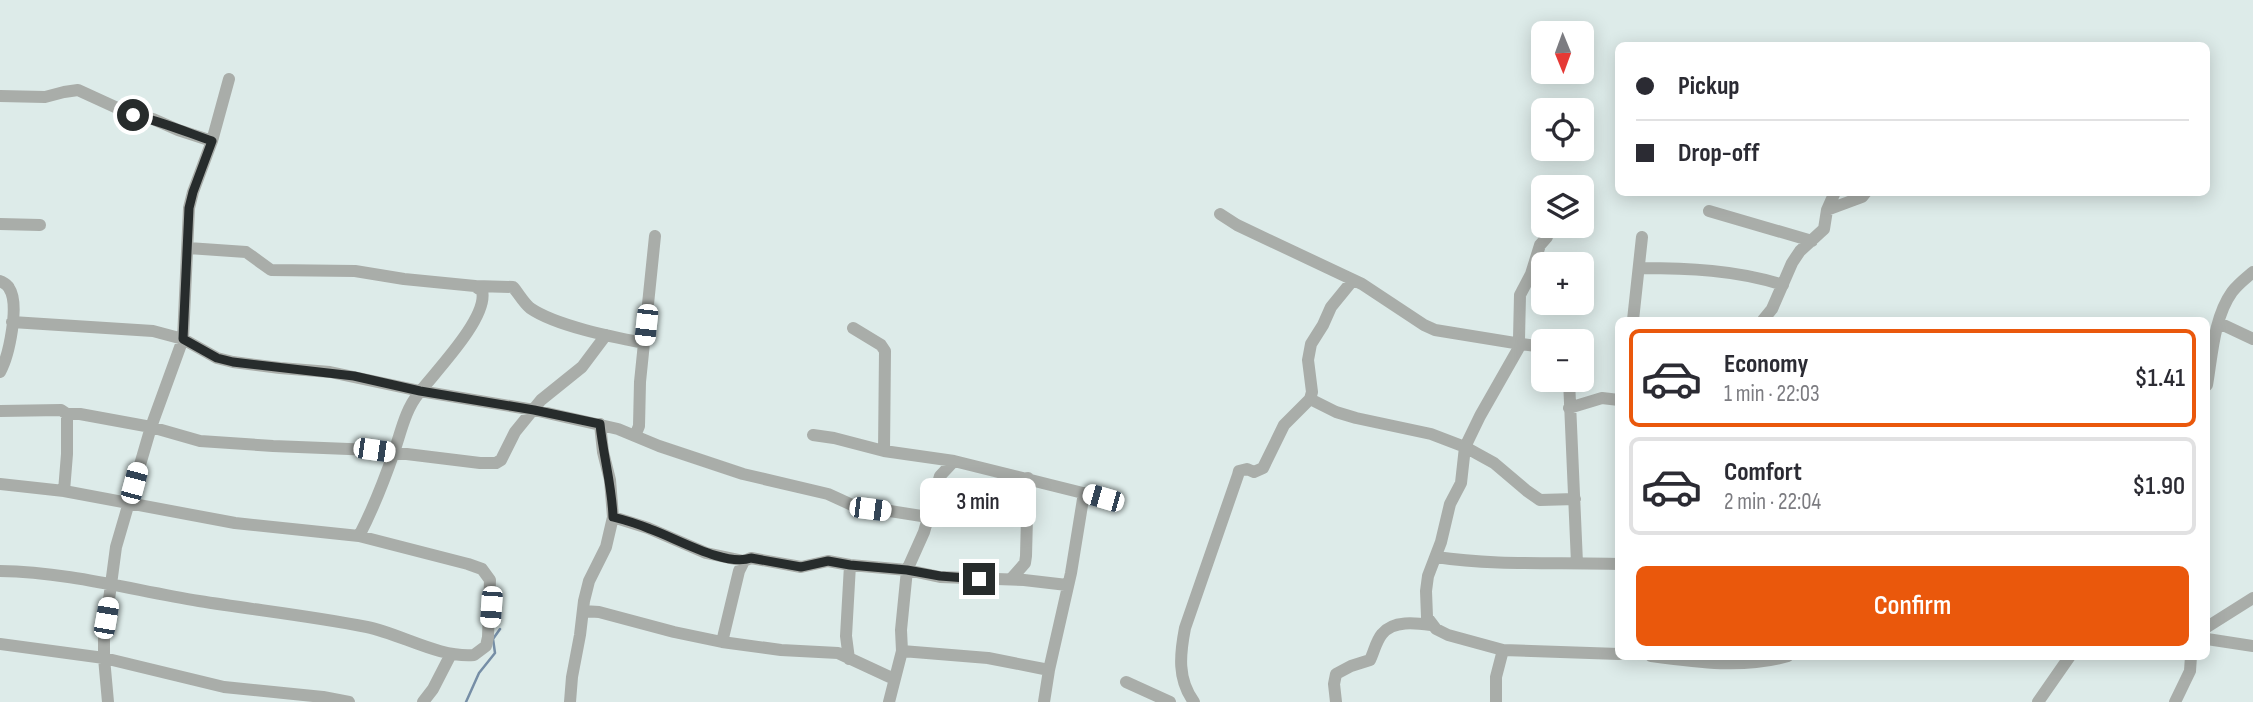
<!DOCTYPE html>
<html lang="en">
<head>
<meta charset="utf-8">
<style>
	:root { --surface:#fff; --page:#f2f2f3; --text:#2b2b33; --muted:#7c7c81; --line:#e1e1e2; --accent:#ea580c }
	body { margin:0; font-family:"Sofia Sans Condensed",sans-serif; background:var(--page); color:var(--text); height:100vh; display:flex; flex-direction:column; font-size:26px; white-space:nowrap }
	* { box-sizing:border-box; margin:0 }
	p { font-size:23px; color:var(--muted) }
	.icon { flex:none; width:38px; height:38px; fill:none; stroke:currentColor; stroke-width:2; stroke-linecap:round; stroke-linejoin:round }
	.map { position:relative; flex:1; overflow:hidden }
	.panel { position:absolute; left:1615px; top:317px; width:595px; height:343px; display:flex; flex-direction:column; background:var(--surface); border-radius:10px; box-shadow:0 4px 18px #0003 }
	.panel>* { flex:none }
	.guide { position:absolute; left:1615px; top:42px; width:595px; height:154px; border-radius:10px; box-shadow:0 4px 18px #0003; display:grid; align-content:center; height:154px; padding:0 21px; background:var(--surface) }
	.needle { width:46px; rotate:179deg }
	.controls { position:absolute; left:1531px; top:21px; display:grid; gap:14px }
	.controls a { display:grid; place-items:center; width:63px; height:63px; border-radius:10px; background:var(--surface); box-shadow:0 4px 18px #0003; font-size:35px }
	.end { position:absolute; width:32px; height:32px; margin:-16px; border:9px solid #272c2c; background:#fff; box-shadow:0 0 0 4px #fff }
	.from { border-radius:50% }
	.bubble { position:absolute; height:49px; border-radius:10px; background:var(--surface); box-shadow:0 4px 18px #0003; font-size:23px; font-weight:600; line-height:49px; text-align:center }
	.car { position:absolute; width:21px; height:42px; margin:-21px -10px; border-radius:9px; box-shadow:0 0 5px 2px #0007; background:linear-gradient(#fff 24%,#345 0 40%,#fff 0 76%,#345 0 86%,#fff 0) }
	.guide b { display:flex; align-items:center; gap:24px; height:66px; font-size:26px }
	.guide b+b { border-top:2px solid var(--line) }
	.guide i { width:18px; height:18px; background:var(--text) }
	ul { padding:12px 0 0; list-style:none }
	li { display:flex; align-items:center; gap:21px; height:98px; margin:0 14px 10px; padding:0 7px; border:4px solid var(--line); border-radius:10px }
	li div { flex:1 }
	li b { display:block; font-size:26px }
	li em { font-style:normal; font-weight:600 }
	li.selected { border-color:var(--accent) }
	li>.icon { width:63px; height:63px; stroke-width:1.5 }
	.primary-button { display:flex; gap:14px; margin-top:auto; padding:14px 21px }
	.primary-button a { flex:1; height:80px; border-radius:10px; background:var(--accent); color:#fff; font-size:28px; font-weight:600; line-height:80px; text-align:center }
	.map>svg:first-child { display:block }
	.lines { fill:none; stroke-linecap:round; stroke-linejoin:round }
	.stream { stroke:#768ea6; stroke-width:2.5 }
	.minor { stroke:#a9ada9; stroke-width:12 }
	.route { stroke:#272c2c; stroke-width:9 }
</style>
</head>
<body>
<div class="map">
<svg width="2253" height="702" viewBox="0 0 2253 702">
	<rect width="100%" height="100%" fill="#ddebe9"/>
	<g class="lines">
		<!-- stream -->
		<path class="stream" d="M 466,702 L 479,673 L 495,653 L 493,639 L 500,629"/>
		<!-- minor -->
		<path class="minor" d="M 0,96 L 45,97 L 64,92 L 78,90 L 126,112 L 153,119 L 178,130 L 212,141
			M 1827,210 L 1862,197 L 1866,192
			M 1709,211 L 1812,241
			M 1220,214 L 1237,225 L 1362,284 L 1424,325 L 1435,330 L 1521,344 L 1480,416 L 1465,447 L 1461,483 L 1450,504 L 1441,542 L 1428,576 L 1426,591 L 1427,617 L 1436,629 L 1448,635 L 1503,650 L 1619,654
			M 0,224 L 40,225
			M 188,248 L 246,252 L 271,270 L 355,271 L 404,279 L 475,286 L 482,291 C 489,317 435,372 419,393 C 405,410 401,432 394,452 C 384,481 373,509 359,536
			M 1640,268 C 1687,268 1737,270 1783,285
			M 0,281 C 4,283 7,284 9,288 C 20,304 9,356 0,372
			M 475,286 L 513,287 C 519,294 523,302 530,308 C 556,326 613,337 644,343
			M 1633,320 L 1642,237
			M 1763,320 L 1772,309 L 1792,263 L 1800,251 L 1824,229 L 1827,210 L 1835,192
			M 12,322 L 153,331 L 183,339 L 217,358 L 233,362 L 280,368 L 330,372 L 420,391 L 534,410 L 618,429 L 659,446 L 743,474 L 828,494 L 852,505 L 928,517
			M 2219,323 L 2253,339
			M 853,328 L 881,345 L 885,351 L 884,451
			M 1544,347 L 1521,344 L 1519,339 L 1520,295 L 1531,274 L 1540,245 L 1547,237
			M 1569,380 L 1577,563
			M 2207,385 C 2212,356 2214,317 2232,292 C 2238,284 2246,278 2253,272
			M 1310,399 L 1336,412 L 1356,418 L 1431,434 L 1465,447 L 1494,463 L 1527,491 L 1540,500 L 1575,499
			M 1569,408 L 1602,398 L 1619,400
			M 0,411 L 61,410 L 67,414 L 67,454 L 64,491
			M 67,414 L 80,414 L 151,427 L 200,441 L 273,446 L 374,450 L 480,463 L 496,463 L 501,460 L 515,432 L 541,400 L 582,367 L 606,335
			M 813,435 L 834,438 L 884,451 L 954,461 L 1103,498
			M 635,436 L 639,426 L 640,382 L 655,236
			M 0,484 L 64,491 L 235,523 L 359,536 L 468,564 L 482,569 L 490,580 L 488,637 L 486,646 L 474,655 C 439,658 401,634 367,627 C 311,616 255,610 199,601 C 132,590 68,572 0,571
			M 613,517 L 648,528 L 706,553 L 744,561
			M 1436,557 C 1497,566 1558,562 1619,564
			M 1011,579 L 1025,563 L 1026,556 L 1028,478
			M 583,611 L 599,612 L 674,632 L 722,642 L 781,650 L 838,653 L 894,679
			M 2207,627 L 2253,598
			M 2207,639 L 2253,646
			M 722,642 L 739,571 L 744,561 L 751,558 L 801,567 L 828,561 L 850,565 L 907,570 L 940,577 L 1024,580 L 1067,585
			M 0,644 L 104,658 L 224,687 L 323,697 L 349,702
			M 902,651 L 988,658 L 1049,670
			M 1651,656 C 1695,662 1744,669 1788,656
			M 849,659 L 846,636 L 850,565
			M 1126,682 L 1170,702
			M 108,702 L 104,658 L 104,637 L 116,547 L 151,427 L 183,339 L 189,208 L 193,192 L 212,141 L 229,79
			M 423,702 L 433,689 L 451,654
			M 570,702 L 572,677 L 580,635 L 584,601 L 589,581 L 606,547 L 613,517 L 610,480 L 603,452 L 600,424
			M 889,702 L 902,651 L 901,630 L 907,570 L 924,532 L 940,476 L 954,461
			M 1044,702 L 1049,670 L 1071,573 L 1084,493
			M 1194,702 C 1177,679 1180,654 1185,628 L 1238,475 L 1239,471 L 1247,469 L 1254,472 L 1263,468 L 1284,425 L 1310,399 L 1312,392 L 1308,360 L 1311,344 L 1323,325 L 1331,307 L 1353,280
			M 1336,702 L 1334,684 L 1336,674 L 1351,666 L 1370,660 C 1374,652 1376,641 1382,634 C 1393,620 1416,623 1431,625
			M 1496,702 L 1496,677 L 1503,650
			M 2038,702 L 2070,656
			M 2175,702 L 2190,671 L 2191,656"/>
	</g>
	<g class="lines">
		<!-- route -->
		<path class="route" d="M 133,115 C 160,121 186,132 212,141 L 193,192 L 189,208 L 183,339 L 217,358 L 233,362 L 354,376 L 420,391 L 534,410 L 600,424 C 603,455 612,485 613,517 C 625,520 638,524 650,529 C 676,538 725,567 751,558 L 801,567 L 828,561 L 850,565 L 907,570 L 940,576 L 979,579"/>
	</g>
</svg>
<div class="controls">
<a><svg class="needle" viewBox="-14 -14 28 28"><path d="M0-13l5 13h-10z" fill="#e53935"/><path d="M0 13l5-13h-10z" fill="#7c7c81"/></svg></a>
<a><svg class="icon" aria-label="locate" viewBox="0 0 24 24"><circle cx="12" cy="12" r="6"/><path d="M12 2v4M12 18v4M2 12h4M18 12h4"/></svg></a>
<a><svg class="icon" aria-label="layers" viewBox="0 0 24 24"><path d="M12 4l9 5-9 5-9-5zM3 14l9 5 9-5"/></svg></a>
<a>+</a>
<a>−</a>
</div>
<i class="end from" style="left:133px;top:115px"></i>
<i class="end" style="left:979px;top:579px"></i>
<div class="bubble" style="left:920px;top:478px;width:116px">3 min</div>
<i class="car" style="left:646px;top:325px;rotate:186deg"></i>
<i class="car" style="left:374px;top:450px;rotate:98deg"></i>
<i class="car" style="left:134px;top:483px;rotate:15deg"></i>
<i class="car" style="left:1103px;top:498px;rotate:286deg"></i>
<i class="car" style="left:870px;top:509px;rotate:97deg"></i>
<i class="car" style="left:491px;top:607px;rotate:184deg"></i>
<i class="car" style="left:106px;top:618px;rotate:10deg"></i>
<div class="guide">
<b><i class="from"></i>Pickup</b>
<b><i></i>Drop-off</b>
</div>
<section class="panel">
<ul>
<li class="selected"><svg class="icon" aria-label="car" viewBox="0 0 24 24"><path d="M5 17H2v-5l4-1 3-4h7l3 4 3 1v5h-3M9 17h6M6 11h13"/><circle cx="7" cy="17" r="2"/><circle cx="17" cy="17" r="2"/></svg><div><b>Economy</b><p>1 min · 22:03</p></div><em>$1.41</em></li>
<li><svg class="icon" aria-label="car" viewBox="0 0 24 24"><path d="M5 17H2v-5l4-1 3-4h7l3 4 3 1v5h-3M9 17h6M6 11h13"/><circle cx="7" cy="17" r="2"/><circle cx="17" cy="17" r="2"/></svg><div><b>Comfort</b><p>2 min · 22:04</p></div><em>$1.90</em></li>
</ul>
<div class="primary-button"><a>Confirm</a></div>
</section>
</div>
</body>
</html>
